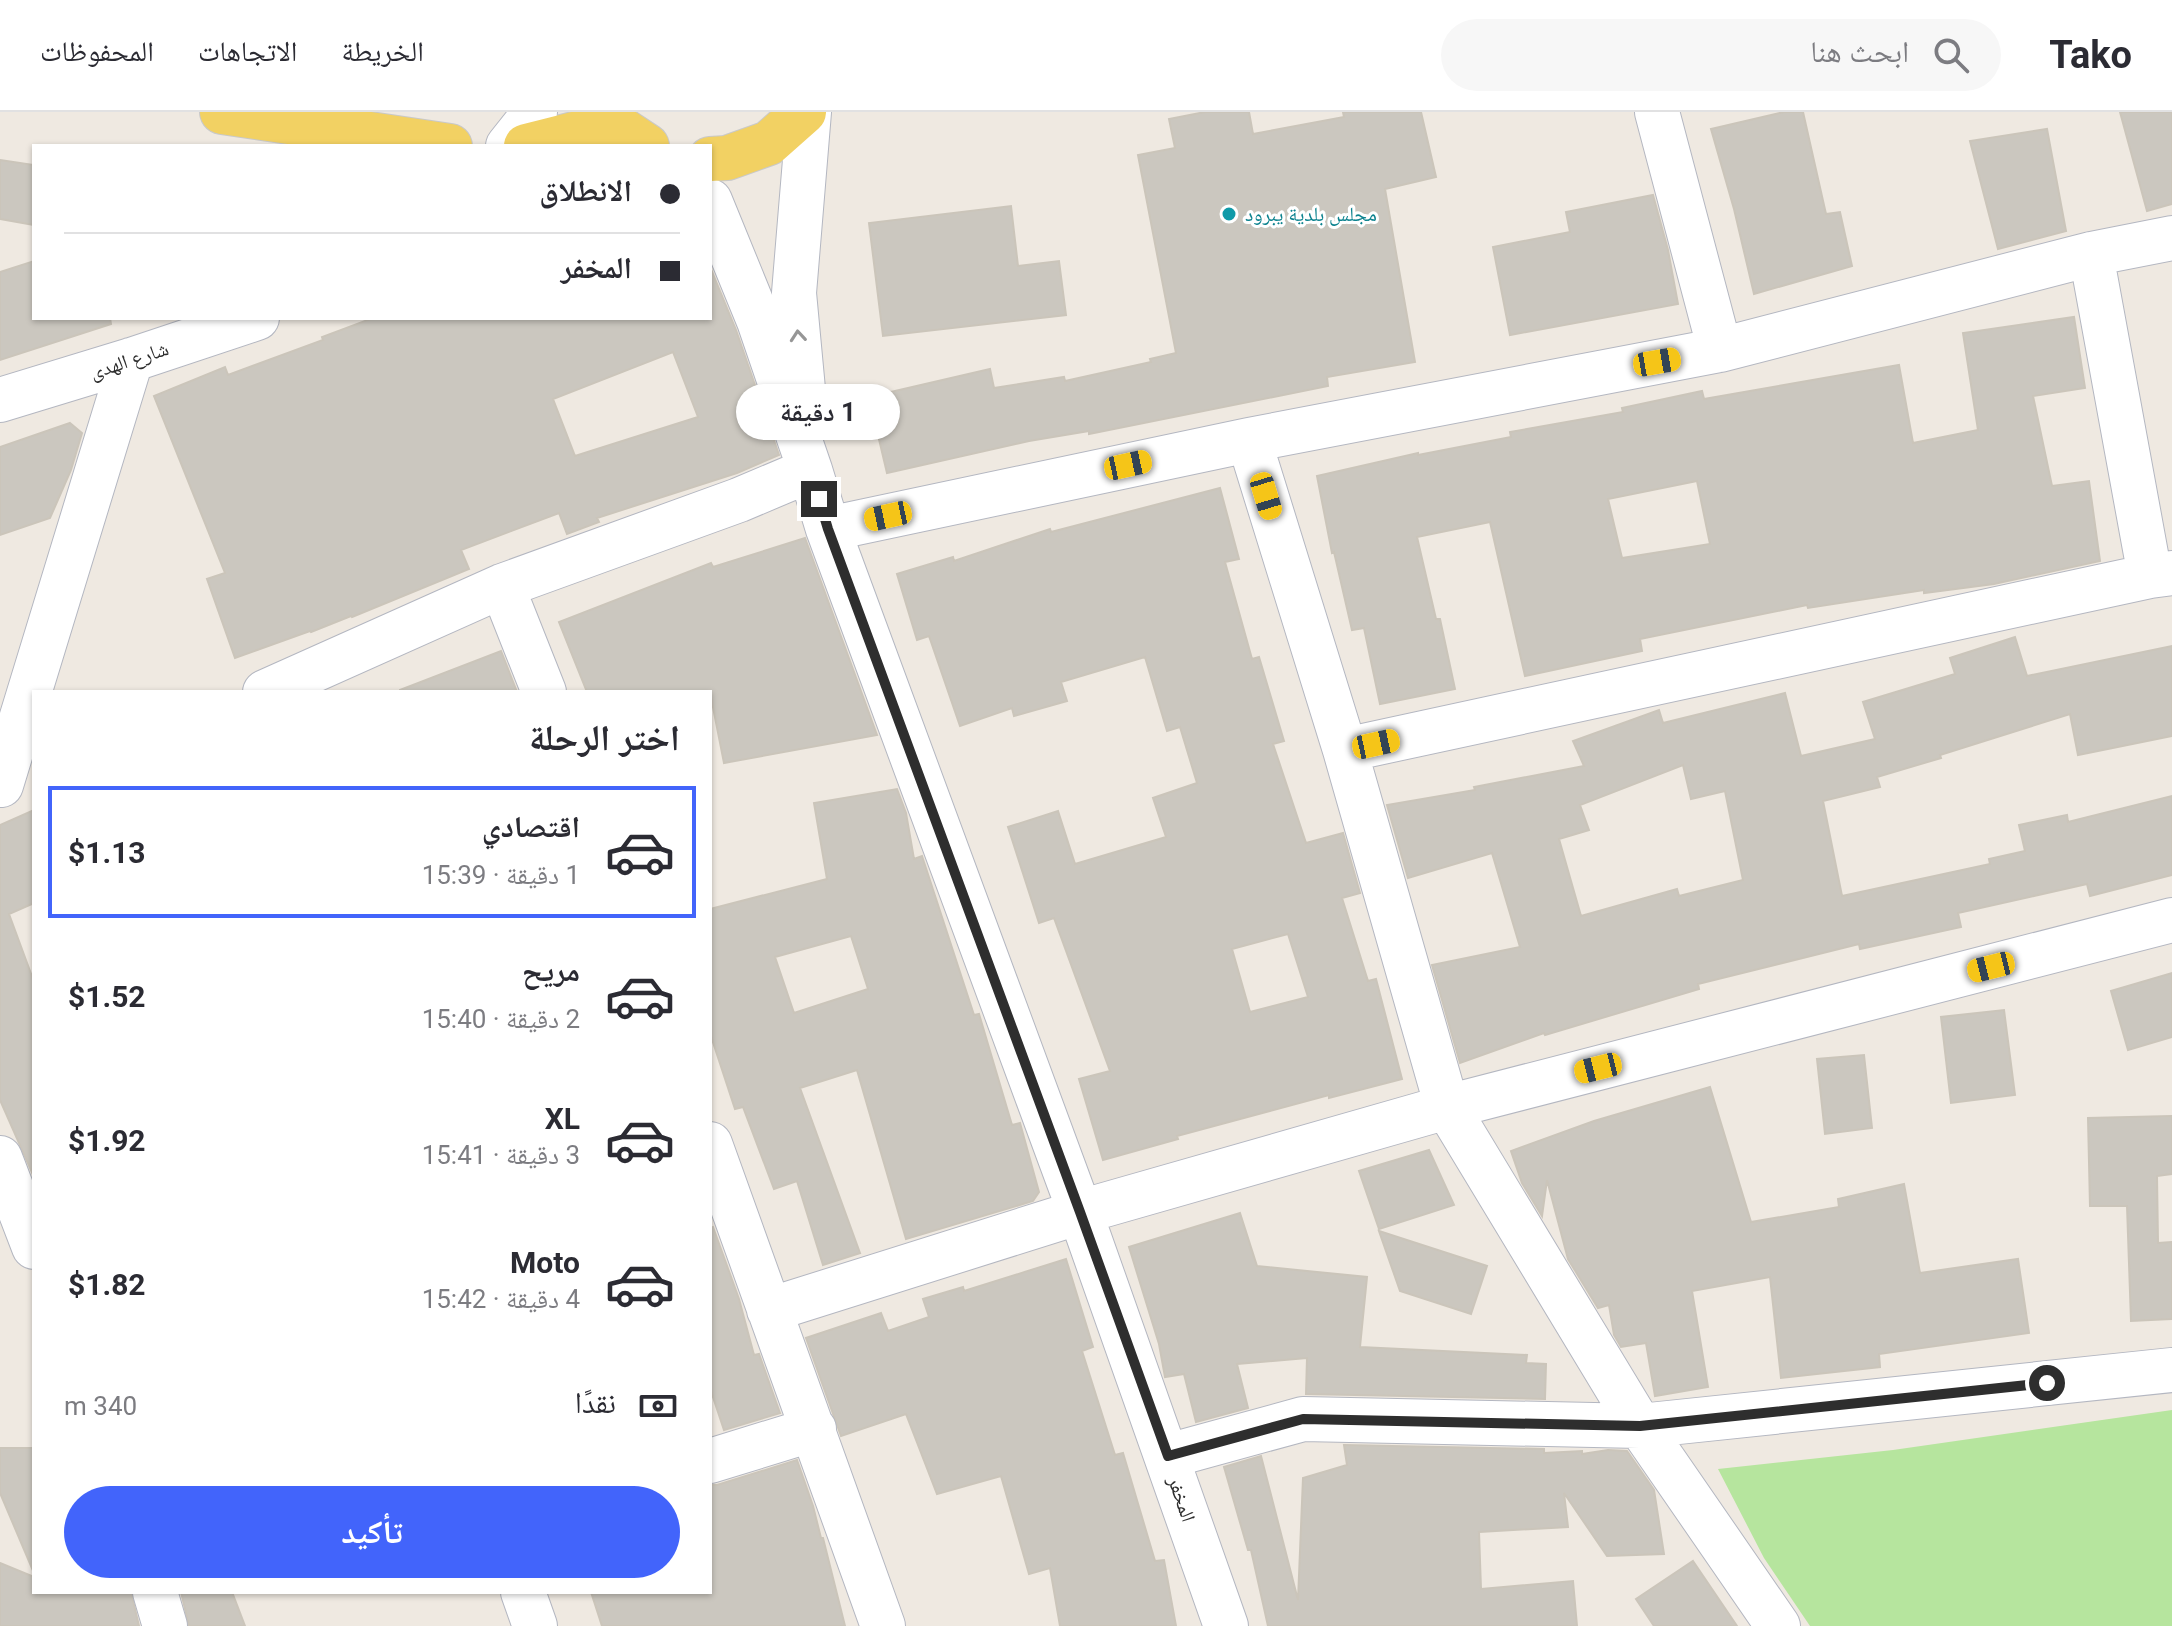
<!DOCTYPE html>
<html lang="ar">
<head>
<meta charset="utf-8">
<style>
	:root { --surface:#fff; --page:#f7f7f7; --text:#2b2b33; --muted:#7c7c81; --line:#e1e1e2; --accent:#4264fb }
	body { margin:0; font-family:Roboto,"Noto Naskh Arabic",sans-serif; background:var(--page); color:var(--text); direction:rtl; height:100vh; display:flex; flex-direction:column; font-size:30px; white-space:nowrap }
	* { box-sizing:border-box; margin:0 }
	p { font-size:26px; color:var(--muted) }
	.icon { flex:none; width:44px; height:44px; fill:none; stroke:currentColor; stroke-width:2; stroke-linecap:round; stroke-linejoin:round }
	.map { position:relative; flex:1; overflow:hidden; direction:ltr }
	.details { position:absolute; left:32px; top:578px; width:680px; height:904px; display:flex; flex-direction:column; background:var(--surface); border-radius:0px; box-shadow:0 2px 6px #0004; direction:rtl }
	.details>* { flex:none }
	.guide { position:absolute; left:32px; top:32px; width:680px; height:176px; border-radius:0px; box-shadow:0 2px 6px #0004; direction:rtl; display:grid; align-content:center; height:176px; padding:0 32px; background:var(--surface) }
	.end { position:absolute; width:36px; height:36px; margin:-18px; border:10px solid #2e2e2e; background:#fff; box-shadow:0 0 0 4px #fff }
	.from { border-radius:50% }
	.bubble { position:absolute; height:56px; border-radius:28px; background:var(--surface); box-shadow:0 2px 6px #0004; font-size:26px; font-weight:700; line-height:56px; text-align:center; direction:rtl }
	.car { position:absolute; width:24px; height:48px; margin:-24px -12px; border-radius:10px; box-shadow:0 0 6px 2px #0007; background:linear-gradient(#f5c518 24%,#345 0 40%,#f5c518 0 76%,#345 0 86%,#f5c518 0) }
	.guide b { display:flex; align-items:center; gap:28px; height:76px; font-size:30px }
	.guide b+b { border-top:2px solid var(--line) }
	.guide i { width:20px; height:20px; background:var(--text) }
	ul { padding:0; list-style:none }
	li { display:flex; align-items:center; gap:24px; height:132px; margin:0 16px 12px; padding:0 16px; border:4px solid transparent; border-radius:0px }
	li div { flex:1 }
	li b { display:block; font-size:30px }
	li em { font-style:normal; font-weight:700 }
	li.on { border-color:var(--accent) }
	li>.icon { width:72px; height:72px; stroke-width:1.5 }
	h2 { padding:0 32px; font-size:36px; line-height:96px }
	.pay { display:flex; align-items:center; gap:20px; height:88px; padding:0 32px; font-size:30px }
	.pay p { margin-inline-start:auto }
	.primary-button { display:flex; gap:16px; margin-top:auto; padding:16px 32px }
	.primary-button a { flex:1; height:92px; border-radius:48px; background:var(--accent); color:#fff; font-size:32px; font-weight:700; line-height:92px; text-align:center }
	header { display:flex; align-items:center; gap:48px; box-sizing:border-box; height:112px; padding:0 40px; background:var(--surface); border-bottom:2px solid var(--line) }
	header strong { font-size:38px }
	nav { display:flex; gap:44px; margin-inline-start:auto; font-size:28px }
	.search { width:560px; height:72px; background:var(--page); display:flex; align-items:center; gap:20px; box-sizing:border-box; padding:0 28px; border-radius:44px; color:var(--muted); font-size:30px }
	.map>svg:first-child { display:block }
	.park { fill:#b6e59e }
	.building { fill:#cbc7bf; stroke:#cbc5ba; stroke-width:2; fill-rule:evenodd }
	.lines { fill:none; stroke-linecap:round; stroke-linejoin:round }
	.minor-casing { stroke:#b4b7c1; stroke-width:46 }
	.major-casing { stroke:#c9c9c9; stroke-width:46 }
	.minor { stroke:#fff; stroke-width:44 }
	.major { stroke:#f2d163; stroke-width:44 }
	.oneway { stroke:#969696 }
	.route { stroke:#2e2e2e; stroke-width:10 }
	.culture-dot { fill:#0f9aa8; stroke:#fff; stroke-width:3 }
	.labels { text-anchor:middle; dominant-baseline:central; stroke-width:6; stroke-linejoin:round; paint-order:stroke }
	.culture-label { font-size:20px; fill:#0d838f; stroke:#fff; text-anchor:start }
	.street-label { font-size:20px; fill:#2e2e2e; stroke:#fff }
</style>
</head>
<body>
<header>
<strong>Tako</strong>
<div class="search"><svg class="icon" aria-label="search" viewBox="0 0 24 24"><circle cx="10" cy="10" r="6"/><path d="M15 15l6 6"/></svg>ابحث هنا</div>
<nav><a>الخريطة</a><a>الاتجاهات</a><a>المحفوظات</a></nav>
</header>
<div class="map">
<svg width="2172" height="1514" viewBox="0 0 2172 1514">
	<rect width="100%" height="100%" fill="#efe9e1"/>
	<!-- park -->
	<path class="park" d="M 2172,1298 L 2172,1514 L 1810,1514 L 1764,1446 L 1718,1357 L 1893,1338 Z"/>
	<!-- building -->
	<path class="building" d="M 1205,0 L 1249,0 L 1253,22 L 1344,5 L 1343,0 L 1421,0 L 1436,65 L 1385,77 L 1415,250 L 1327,265 L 1328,274 L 1089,322 L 1089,319 L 1029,329 L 887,361 L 869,285 L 990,257 L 994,276 L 1064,265 L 1065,269 L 1151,250 L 1150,247 L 1176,241 L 1138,43 L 1175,36 L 1169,7 Z
		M 1784,0 L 1803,0 L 1826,102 L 1840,100 L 1852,154 L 1754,182 L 1734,97 L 1711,17 Z
		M 2120,0 L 2172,0 L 2172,92 L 2147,99 Z
		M 2047,17 L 2066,119 L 1998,137 L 1970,29 Z
		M 0,48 L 34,53 L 34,113 L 0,107 Z
		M 1653,83 L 1668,138 L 1678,192 L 1510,223 L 1493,135 L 1570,120 L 1566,100 Z
		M 1011,94 L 1018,154 L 1059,149 L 1066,203 L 883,224 L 869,111 Z
		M 34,149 L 34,206 L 110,206 L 111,212 L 0,248 L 0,160 Z
		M 710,155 L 736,218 L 779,343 L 737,361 L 597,406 L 599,410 L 567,422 L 559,401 L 461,438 L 469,457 L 352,505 L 351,504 L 311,520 L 310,519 L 235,546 L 207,467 L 225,461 L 154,284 L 225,255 L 228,263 L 323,228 L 322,225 L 373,206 L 710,206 ZM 673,240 L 698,305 L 575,344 L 553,287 Z
		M 2074,205 L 2085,276 L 2033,284 L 2052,374 L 2089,369 L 2100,449 L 1994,472 L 1924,481 L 1924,478 L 1808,496 L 1807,493 L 1640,527 L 1642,539 L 1525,564 L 1490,410 L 1417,425 L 1436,507 L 1440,507 L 1455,577 L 1380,592 L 1364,516 L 1352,518 L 1334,440 L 1332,441 L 1317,364 L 1418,341 L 1418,343 L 1511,325 L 1510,320 L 1623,300 L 1622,296 L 1702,279 L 1704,287 L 1899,253 L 1913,331 L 1978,318 L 1963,221 ZM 1697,369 L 1710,432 L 1622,446 L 1608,387 Z
		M 70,311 L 82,321 L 71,358 L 50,406 L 0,423 L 0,335 Z
		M 1220,376 L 1239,447 L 1225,450 L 1252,547 L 1259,545 L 1284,629 L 1273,632 L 1306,731 L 1343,721 L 1360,781 L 1342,786 L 1368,869 L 1376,867 L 1402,967 L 1329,986 L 1329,983 L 1177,1024 L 1178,1027 L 1103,1048 L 1079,967 L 1110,959 L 1054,806 L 1039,811 L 1008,715 L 1058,699 L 1075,752 L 1166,725 L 1153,686 L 1197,671 L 1180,615 L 1167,619 L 1145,545 L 1061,570 L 1067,589 L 1014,604 L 1012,596 L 960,614 L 929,524 L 917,528 L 897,462 L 953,445 L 954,449 L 1050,417 L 1051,420 ZM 1288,822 L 1308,885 L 1250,900 L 1232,837 Z
		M 805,426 L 877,623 L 724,651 L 710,580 L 587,580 L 559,510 L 711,451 L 713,455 Z
		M 2015,525 L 2027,564 L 2172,534 L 2172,624 L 2078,643 L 2070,602 L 1940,643 L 1941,646 L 1877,665 L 1880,675 L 1823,689 L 1842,784 L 1990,752 L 1989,747 L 2025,739 L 2019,713 L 2067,703 L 2068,710 L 2172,684 L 2172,763 L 2090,784 L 2087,772 L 1958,801 L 1961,815 L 1860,837 L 1859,832 L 1698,872 L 1699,877 L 1545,923 L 1544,921 L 1460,951 L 1432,853 L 1520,835 L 1492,741 L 1408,766 L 1387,693 L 1475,678 L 1474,675 L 1584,654 L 1573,629 L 1659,598 L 1663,611 L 1785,581 L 1801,644 L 1875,627 L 1863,590 L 1955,562 L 1950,546 ZM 1683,653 L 1691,687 L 1725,679 L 1743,768 L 1679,784 L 1677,777 L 1581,804 L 1559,727 L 1589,718 L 1580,693 Z
		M 501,539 L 517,580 L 400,580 L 400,578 Z
		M 897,677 L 906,701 L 914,747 L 922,744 L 974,903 L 979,902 L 1012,1013 L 1020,1011 L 1039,1080 L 1033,1089 L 906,1127 L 857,958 L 800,976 L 860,1141 L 823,1153 L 797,1069 L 774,1077 L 743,995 L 735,997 L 710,921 L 710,797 L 827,767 L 814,691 ZM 851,824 L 868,877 L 794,901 L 775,845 Z
		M 34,698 L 34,791 L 9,802 L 34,870 L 34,1065 L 0,988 L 0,713 Z
		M 2172,861 L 2172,925 L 2128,938 L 2111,879 Z
		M 2004,898 L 2015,983 L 1951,991 L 1941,905 Z
		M 1864,943 L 1872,1016 L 1825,1022 L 1817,947 Z
		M 1710,975 L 1751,1110 L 1839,1095 L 1838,1087 L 1904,1072 L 1920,1161 L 2018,1147 L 2029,1221 L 1879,1242 L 1880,1255 L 1781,1266 L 1770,1165 L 1692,1179 L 1708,1275 L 1655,1284 L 1646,1231 L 1621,1235 L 1614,1223 L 1609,1193 L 1598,1196 L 1568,1147 L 1547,1068 L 1542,1104 L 1522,1071 L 1511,1039 L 1594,1009 Z
		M 2172,1004 L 2172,1062 L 2157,1064 L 2158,1131 L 2172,1130 L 2172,1207 L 2131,1209 L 2127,1094 L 2090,1094 L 2088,1006 Z
		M 1429,1038 L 1454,1093 L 1379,1117 L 1359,1059 Z
		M 1240,1101 L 1257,1154 L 1367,1165 L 1360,1235 L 1527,1243 L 1526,1251 L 1546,1252 L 1545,1287 L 1306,1282 L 1307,1246 L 1237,1252 L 1248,1296 L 1196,1310 L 1184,1262 L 1165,1265 L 1159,1232 L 1129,1135 Z
		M 713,1115 L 739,1187 L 754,1243 L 759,1242 L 780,1301 L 724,1318 L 710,1276 L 710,1116 Z
		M 1379,1119 L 1487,1154 L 1471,1202 L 1400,1179 Z
		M 1066,1147 L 1093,1235 L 1082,1239 L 1115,1343 L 1123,1341 L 1155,1449 L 1164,1448 L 1176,1514 L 1060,1514 L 1050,1456 L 1029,1462 L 1001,1364 L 937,1382 L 906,1302 L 841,1324 L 806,1226 L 881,1201 L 888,1219 L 929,1205 L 923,1187 L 963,1175 L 964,1179 Z
		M 1344,1333 L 1544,1337 L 1544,1341 L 1582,1339 L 1582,1342 L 1608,1338 L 1627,1339 L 1654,1378 L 1664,1442 L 1607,1444 L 1564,1381 L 1568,1415 L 1479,1420 L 1481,1477 L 1573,1469 L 1577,1514 L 1268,1514 L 1251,1438 L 1248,1438 L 1224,1355 L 1261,1344 L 1298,1488 L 1303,1366 L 1347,1353 Z
		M 0,1336 L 34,1336 L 34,1461 L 0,1381 Z
		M 797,1348 L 813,1394 L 821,1426 L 823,1426 L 845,1514 L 602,1514 L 591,1480 L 710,1480 L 710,1373 L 717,1373 Z
		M 1693,1449 L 1737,1514 L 1654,1514 L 1636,1487 Z
		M 0,1451 L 34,1465 L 34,1480 L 131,1480 L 139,1514 L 0,1514 Z
		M 181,1480 L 232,1480 L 245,1514 L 189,1514 Z"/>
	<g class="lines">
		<!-- minor casing -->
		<g class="minor-casing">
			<path id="minor" d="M 1657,0 L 1720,238
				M 508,34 L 535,0
				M 710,89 L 759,209 L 810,358 L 828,417 L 1080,1100 L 1226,1514
				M 2091,142 L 2150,464
				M 0,288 L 131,248 L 257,206
				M 804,288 L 794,181 L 809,0
				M 1249,328 L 1345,638 L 1447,995 L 1640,1314 L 1778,1514
				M 828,417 L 1249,328 L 1720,238 L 2091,142 L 2172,126
				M 502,474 L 544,580
				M 265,580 L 502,474 L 739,388 L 810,358
				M 1345,638 L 2150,464 L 2172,461
				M 1,673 L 131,248
				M 710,1032 L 883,1514
				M 0,1046 L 34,1135
				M 769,1198 L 1080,1100 L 1447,995 L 2172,808
				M 1168,1344 L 1303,1307 L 1640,1314 L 2172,1258
				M 710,1349 L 814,1317
				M 155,1480 L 165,1514
				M 523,1480 L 535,1514"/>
		</g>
		<!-- major casing -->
		<g class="major-casing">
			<path id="major" d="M 222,0 L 450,34
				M 605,0 L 614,12 L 647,34
				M 526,34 L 614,12
				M 710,47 L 727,46 L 769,31 L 804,0"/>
		</g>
		<!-- minor -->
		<use href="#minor" class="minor"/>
		<!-- major -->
		<use href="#major" class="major"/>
	</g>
	<!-- one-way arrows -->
	<defs><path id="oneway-chevron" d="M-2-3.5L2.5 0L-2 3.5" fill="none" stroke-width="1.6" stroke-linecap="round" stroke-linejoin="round" transform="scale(2)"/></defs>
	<use class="oneway" href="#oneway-chevron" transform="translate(798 224) rotate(-95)"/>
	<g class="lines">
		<!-- route -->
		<path class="route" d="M 819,387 L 828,417 L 1080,1100 L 1168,1344 L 1303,1307 L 1640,1314 L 2047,1271"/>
	</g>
	<!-- markers -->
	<circle class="culture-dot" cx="1229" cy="102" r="8"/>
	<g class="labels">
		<!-- culture labels -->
		<g class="culture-label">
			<text x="1245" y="102">مجلس بلدية يبرود</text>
		</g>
		<!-- street labels -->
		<g class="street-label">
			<text transform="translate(129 248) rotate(-18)">شارع الهدى</text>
			<text transform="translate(1182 1387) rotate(71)">المخفر</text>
		</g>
	</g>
</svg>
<i class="end from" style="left:2047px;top:1271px"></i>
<i class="end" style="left:819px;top:387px"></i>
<div class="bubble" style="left:736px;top:272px;width:164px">1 دقيقة</div>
<i class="car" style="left:1657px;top:250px;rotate:80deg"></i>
<i class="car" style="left:1128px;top:353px;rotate:78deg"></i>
<i class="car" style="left:1266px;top:384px;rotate:163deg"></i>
<i class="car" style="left:888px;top:404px;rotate:258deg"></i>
<i class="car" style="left:1376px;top:632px;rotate:78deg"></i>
<i class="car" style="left:1991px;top:855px;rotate:256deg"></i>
<i class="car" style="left:1598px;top:956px;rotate:256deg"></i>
<div class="guide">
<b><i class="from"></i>الانطلاق</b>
<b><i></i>المخفر</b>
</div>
<section class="details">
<h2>اختر الرحلة</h2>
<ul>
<li class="on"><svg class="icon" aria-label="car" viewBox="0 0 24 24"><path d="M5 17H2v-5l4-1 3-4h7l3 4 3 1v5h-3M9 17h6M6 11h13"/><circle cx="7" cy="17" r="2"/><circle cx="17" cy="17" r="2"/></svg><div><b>اقتصادي</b><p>1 دقيقة · 15:39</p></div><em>$1.13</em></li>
<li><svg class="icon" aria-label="car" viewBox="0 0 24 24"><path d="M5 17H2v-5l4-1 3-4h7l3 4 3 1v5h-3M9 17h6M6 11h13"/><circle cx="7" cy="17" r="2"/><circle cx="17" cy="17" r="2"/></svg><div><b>مريح</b><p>2 دقيقة · 15:40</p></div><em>$1.52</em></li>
<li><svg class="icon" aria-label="car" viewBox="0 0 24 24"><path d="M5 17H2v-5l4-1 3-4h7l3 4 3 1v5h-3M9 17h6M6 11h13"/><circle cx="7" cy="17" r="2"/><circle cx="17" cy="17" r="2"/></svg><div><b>XL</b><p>3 دقيقة · 15:41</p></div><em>$1.92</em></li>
<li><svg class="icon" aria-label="car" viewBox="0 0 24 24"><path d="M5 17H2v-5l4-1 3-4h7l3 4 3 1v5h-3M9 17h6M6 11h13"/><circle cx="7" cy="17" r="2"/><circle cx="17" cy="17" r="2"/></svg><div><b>Moto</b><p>4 دقيقة · 15:42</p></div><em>$1.82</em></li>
</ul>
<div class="pay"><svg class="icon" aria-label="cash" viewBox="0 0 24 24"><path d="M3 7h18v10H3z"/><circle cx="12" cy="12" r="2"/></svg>نقدًا<p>340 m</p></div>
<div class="primary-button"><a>تأكيد</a></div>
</section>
</div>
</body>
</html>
